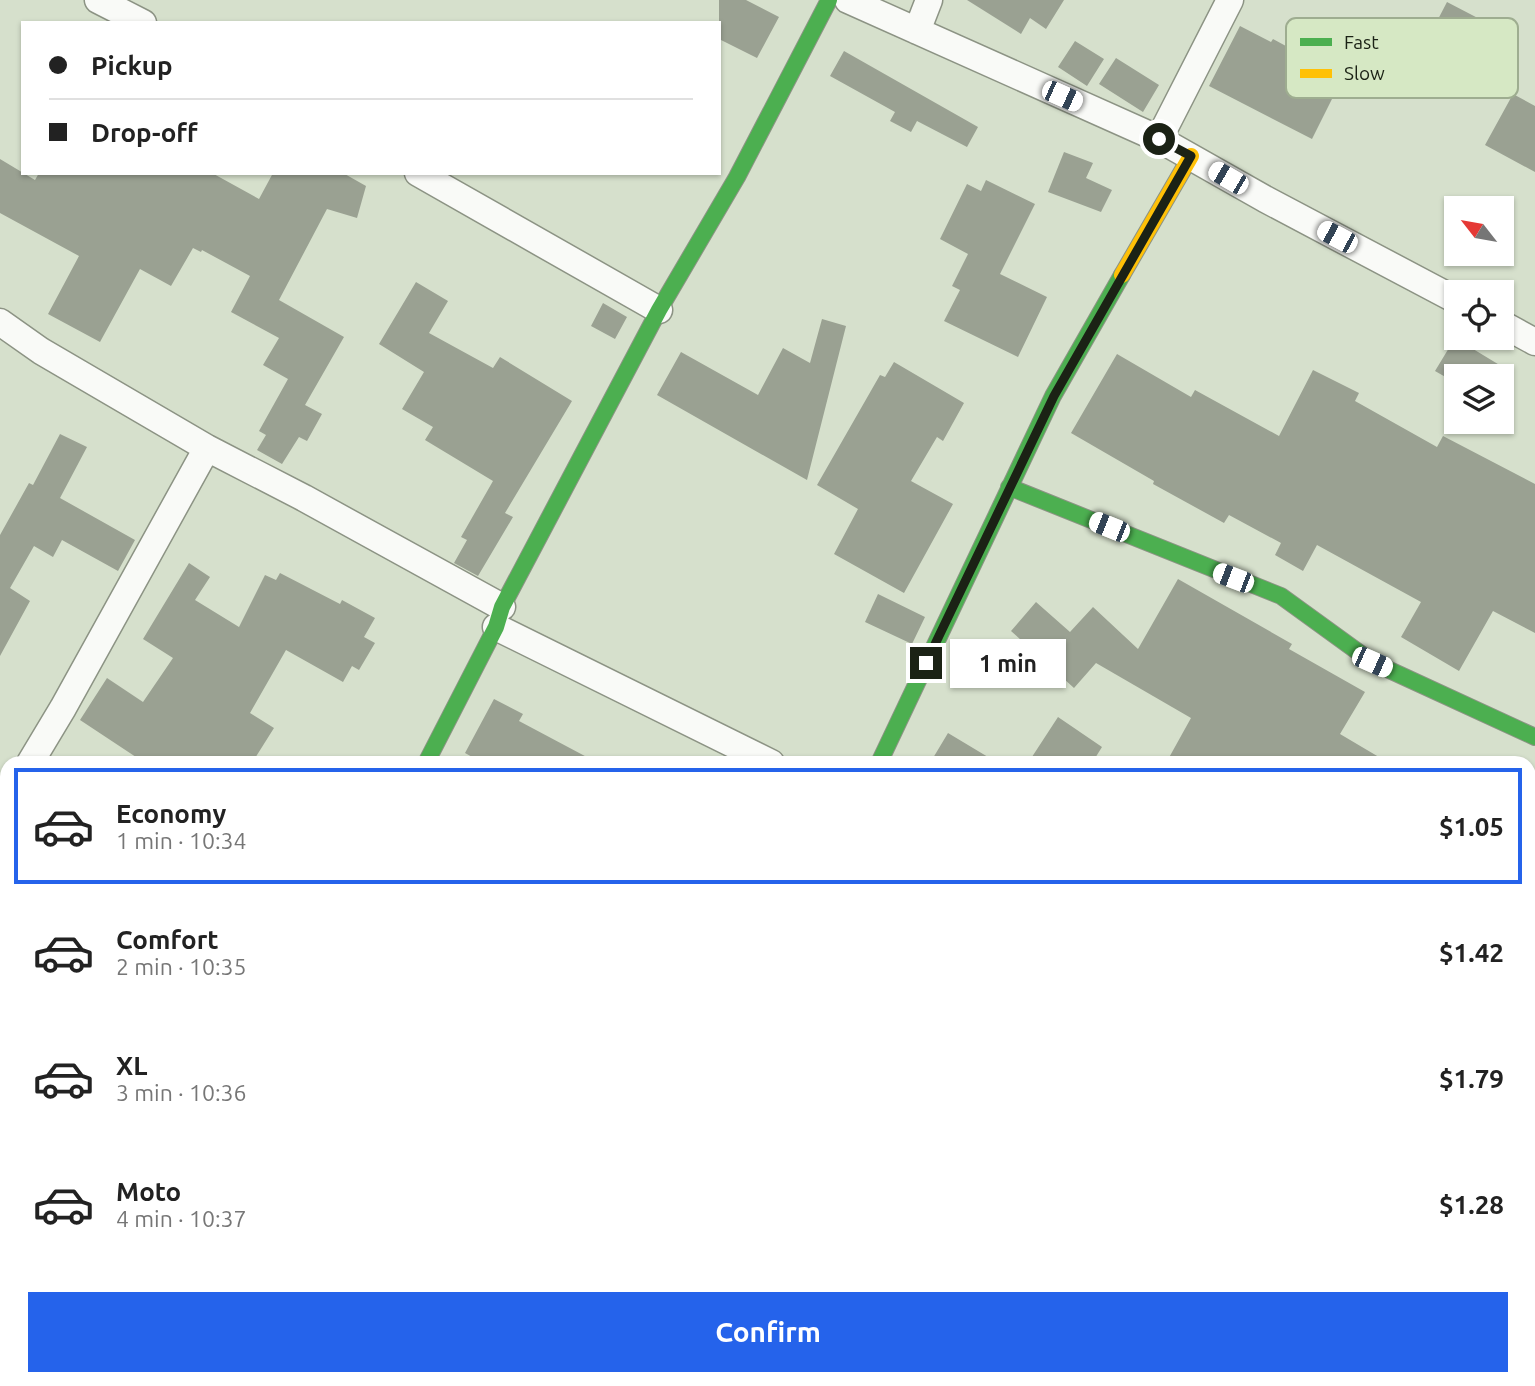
<!DOCTYPE html>
<html lang="en">
<head>
<meta charset="utf-8">
<style>
	:root { --surface:#fff; --page:#f6f6f6; --text:#222; --muted:#767676; --line:#e0e0e0; --accent:#2563eb }
	body { margin:0; font-family:Ubuntu,sans-serif; background:var(--page); color:var(--text); height:100vh; display:flex; flex-direction:column; font-size:26px; white-space:nowrap }
	* { box-sizing:border-box; margin:0 }
	p { font-size:23px; color:var(--muted) }
	.icon { flex:none; width:38px; height:38px; fill:none; stroke:currentColor; stroke-width:2; stroke-linecap:round; stroke-linejoin:round }
	.map { position:relative; flex:1; overflow:hidden }
	.side { position:absolute; left:0px; top:756px; width:1536px; height:630px; display:flex; flex-direction:column; background:var(--surface); border-radius:21px 21px 0 0; box-shadow:0 2px 5px #0004 }
	.side>* { flex:none }
	.guide { position:absolute; left:21px; top:21px; width:700px; height:154px; border-radius:0px; box-shadow:0 2px 5px #0004; display:grid; align-content:center; height:154px; padding:0 28px; background:var(--surface) }
	.needle { width:46px; rotate:301deg }
	.tools { position:absolute; left:1444px; top:196px; display:grid; gap:14px }
	.tools a { display:grid; place-items:center; width:70px; height:70px; border-radius:0px; background:var(--surface); box-shadow:0 2px 5px #0004; font-size:35px }
	.end { position:absolute; width:32px; height:32px; margin:-16px; border:9px solid #1b2215; background:#fff; box-shadow:0 0 0 4px #fff }
	.from { border-radius:50% }
	.bubble { position:absolute; height:49px; border-radius:0px; background:var(--surface); box-shadow:0 2px 5px #0004; font-size:23px; font-weight:600; line-height:49px; text-align:center }
	.car { position:absolute; width:21px; height:42px; margin:-21px -10px; border-radius:9px; box-shadow:0 0 5px 2px #0007; background:linear-gradient(#fff 24%,#345 0 40%,#fff 0 76%,#345 0 86%,#fff 0) }
	.guide b { display:flex; align-items:center; gap:24px; height:66px; font-size:26px }
	.guide b+b { border-top:2px solid var(--line) }
	.guide i { width:18px; height:18px; background:var(--text) }
	ul { padding:12px 0 0; list-style:none }
	li { display:flex; align-items:center; gap:21px; height:116px; margin:0 14px 10px; padding:0 14px; border:4px solid transparent; border-radius:0px }
	li div { flex:1 }
	li b { display:block; font-size:26px }
	li em { font-style:normal; font-weight:600 }
	li.active { border-color:var(--accent) }
	li>.icon { width:63px; height:63px; stroke-width:1.5 }
	.action { display:flex; gap:14px; margin-top:auto; padding:14px 28px }
	.action a { flex:1; height:80px; border-radius:0px; background:var(--accent); color:#fff; font-size:28px; font-weight:600; line-height:80px; text-align:center }
	.map>svg:first-child { display:block }
	.building { fill:#9aa192 }
	.lines { fill:none; stroke-linecap:round; stroke-linejoin:round }
	.street-casing { stroke:#8c9384; stroke-width:29 }
	.fast-casing { stroke:#8c9384; stroke-width:18 }
	.slow-casing { stroke:#8c9384; stroke-width:18 }
	.street { stroke:#f9faf7; stroke-width:26 }
	.fast { stroke:#4caf50; stroke-width:16 }
	.slow { stroke:#ffc107; stroke-width:16 }
	.route { stroke:#1b2215; stroke-width:9 }
	.key { fill:#d6e8c4; stroke:#9ead90; stroke-width:2 }
	.key-label { font-size:19px; fill:#1b2215 }
</style>
</head>
<body>
<div class="map">
<svg width="1535" height="1386" viewBox="0 0 1535 1386">
	<rect width="100%" height="100%" fill="#d6e0cc"/>
	<!-- building -->
	<path class="building" d="M 719,0 L 746,0 L 779,17 L 757,58 L 719,39 Z
		M 967,0 L 1064,0 L 1046,29 L 1030,18 L 1021,34 Z
		M 1447,2 L 1495,27 L 1470,75 L 1422,50 Z
		M 1240,26 L 1271,42 L 1273,39 L 1343,77 L 1312,139 L 1209,86 Z
		M 1075,41 L 1104,59 L 1087,86 L 1058,67 Z
		M 844,51 L 978,127 L 967,147 L 917,121 L 911,132 L 890,121 L 895,112 L 830,76 Z
		M 1116,58 L 1159,85 L 1143,112 L 1099,84 Z
		M 1513,94 L 1535,106 L 1535,172 L 1485,145 Z
		M 1064,152 L 1093,163 L 1086,178 L 1112,190 L 1101,212 L 1048,192 Z
		M 0,159 L 35,180 L 39,173 L 212,173 L 259,199 L 273,173 L 343,173 L 366,186 L 357,218 L 327,209 L 279,300 L 344,337 L 305,405 L 322,414 L 307,441 L 299,437 L 282,464 L 257,450 L 266,435 L 259,431 L 288,379 L 263,365 L 279,338 L 231,312 L 250,276 L 202,250 L 201,252 L 193,248 L 171,286 L 140,269 L 100,342 L 48,314 L 79,256 L 0,213 Z
		M 986,180 L 1035,204 L 1000,274 L 1047,297 L 1018,357 L 944,321 L 960,290 L 952,286 L 968,254 L 940,239 L 967,184 L 981,191 Z
		M 416,282 L 448,301 L 429,333 L 493,368 L 500,357 L 572,401 L 505,513 L 513,517 L 478,576 L 454,563 L 467,540 L 461,537 L 493,481 L 425,440 L 433,427 L 402,409 L 424,372 L 379,344 Z
		M 603,303 L 627,317 L 615,339 L 591,326 Z
		M 822,319 L 846,326 L 807,480 L 657,395 L 681,352 L 758,395 L 783,348 L 810,363 Z
		M 1455,338 L 1511,372 L 1502,387 L 1502,376 L 1456,376 L 1456,383 L 1435,371 Z
		M 1117,354 L 1191,397 L 1195,390 L 1279,436 L 1313,370 L 1359,393 L 1355,401 L 1437,447 L 1443,436 L 1535,484 L 1535,633 L 1493,611 L 1459,671 L 1401,637 L 1421,602 L 1317,545 L 1303,571 L 1275,555 L 1281,543 L 1229,515 L 1224,523 L 1153,484 L 1154,481 L 1071,433 Z
		M 894,362 L 964,403 L 943,441 L 937,437 L 911,481 L 953,504 L 904,593 L 834,554 L 858,509 L 817,485 L 880,375 L 885,377 Z
		M 60,434 L 87,447 L 60,498 L 135,540 L 118,571 L 62,540 L 53,557 L 34,546 L 10,588 L 30,601 L 0,656 L 0,535 L 29,483 L 33,485 Z
		M 189,563 L 210,577 L 195,600 L 239,627 L 265,575 L 276,580 L 280,573 L 340,604 L 342,600 L 375,618 L 364,637 L 375,643 L 359,670 L 352,666 L 343,682 L 286,650 L 250,713 L 274,728 L 252,763 L 145,763 L 80,720 L 107,678 L 143,702 L 173,658 L 143,639 Z
		M 1178,579 L 1292,644 L 1289,649 L 1365,692 L 1340,734 L 1389,763 L 1166,763 L 1191,718 L 1096,663 L 1074,688 L 1011,631 L 1036,602 L 1070,632 L 1093,607 L 1138,649 Z
		M 878,594 L 925,617 L 912,644 L 865,622 Z
		M 494,699 L 523,714 L 519,721 L 598,763 L 483,763 L 465,753 Z
		M 1058,717 L 1102,747 L 1092,763 L 1028,763 Z
		M 948,733 L 998,763 L 930,763 Z"/>
	<g class="lines">
		<!-- street casing -->
		<g class="street-casing">
			<path id="street" d="M 98,0 L 143,23
				M 848,0 L 1159,139 L 1265,199 L 1456,300
				M 917,31 L 929,0
				M 1159,139 L 1230,0
				M 418,173 L 659,310
				M 0,322 L 41,351 L 207,448 L 304,498 L 502,607
				M 1502,324 L 1535,342
				M 496,627 L 771,763
				M 30,763 L 63,708 L 207,448
				M 0,812 L 7,800
				M 0,940 L 7,944
				M 1530,983 L 1535,973
				M 678,1379 L 688,1386
				M 1269,1379 L 1282,1386
				M 110,1386 L 120,1379
				M 1319,1386 L 1335,1379"/>
		</g>
		<!-- fast casing -->
		<g class="fast-casing">
			<path id="fast" d="M 1009,487 L 1281,596 L 1372,662 L 1535,737
				M 426,763 L 496,627 L 502,607 L 659,310 L 737,177 L 829,0
				M 879,763 L 1053,396 L 1122,275"/>
		</g>
		<!-- slow casing -->
		<g class="slow-casing">
			<path id="slow" d="M 1122,275 L 1191,156"/>
		</g>
		<!-- street -->
		<use href="#street" class="street"/>
		<!-- fast -->
		<use href="#fast" class="fast"/>
		<!-- slow -->
		<use href="#slow" class="slow"/>
	</g>
	<g class="lines">
		<!-- route -->
		<path class="route" d="M 926,663 L 1054,396 L 1191,156 L 1159,139"/>
	</g>
	<!-- legend -->
	<rect x="1286" y="18" width="232" height="80" rx="10" class="key"/>
	<rect x="1300" y="38" width="32" height="8" fill="#4caf50"/>
	<rect x="1300" y="69" width="32" height="9" fill="#ffc107"/>
	<g class="key-label">
		<text x="1344" y="49">Fast</text>
		<text x="1344" y="80">Slow</text>
	</g>
</svg>
<div class="tools">
<a><svg class="needle" viewBox="-14 -14 28 28"><path d="M0-13l5 13h-10z" fill="#e53935"/><path d="M0 13l5-13h-10z" fill="#767676"/></svg></a>
<a><svg class="icon" aria-label="locate" viewBox="0 0 24 24"><circle cx="12" cy="12" r="6"/><path d="M12 2v4M12 18v4M2 12h4M18 12h4"/></svg></a>
<a><svg class="icon" aria-label="layers" viewBox="0 0 24 24"><path d="M12 4l9 5-9 5-9-5zM3 14l9 5 9-5"/></svg></a>
</div>
<i class="end from" style="left:1159px;top:139px"></i>
<i class="end" style="left:926px;top:663px"></i>
<div class="bubble" style="left:950px;top:639px;width:116px">1 min</div>
<i class="car" style="left:1062px;top:96px;rotate:114deg"></i>
<i class="car" style="left:1228px;top:178px;rotate:300deg"></i>
<i class="car" style="left:1337px;top:237px;rotate:298deg"></i>
<i class="car" style="left:1109px;top:527px;rotate:292deg"></i>
<i class="car" style="left:1233px;top:578px;rotate:291deg"></i>
<i class="car" style="left:1372px;top:662px;rotate:114deg"></i>
<div class="guide">
<b><i class="from"></i>Pickup</b>
<b><i></i>Drop-off</b>
</div>
<section class="side">
<ul>
<li class="active"><svg class="icon" aria-label="car" viewBox="0 0 24 24"><path d="M5 17H2v-5l4-1 3-4h7l3 4 3 1v5h-3M9 17h6M6 11h13"/><circle cx="7" cy="17" r="2"/><circle cx="17" cy="17" r="2"/></svg><div><b>Economy</b><p>1 min · 10:34</p></div><em>$1.05</em></li>
<li><svg class="icon" aria-label="car" viewBox="0 0 24 24"><path d="M5 17H2v-5l4-1 3-4h7l3 4 3 1v5h-3M9 17h6M6 11h13"/><circle cx="7" cy="17" r="2"/><circle cx="17" cy="17" r="2"/></svg><div><b>Comfort</b><p>2 min · 10:35</p></div><em>$1.42</em></li>
<li><svg class="icon" aria-label="car" viewBox="0 0 24 24"><path d="M5 17H2v-5l4-1 3-4h7l3 4 3 1v5h-3M9 17h6M6 11h13"/><circle cx="7" cy="17" r="2"/><circle cx="17" cy="17" r="2"/></svg><div><b>XL</b><p>3 min · 10:36</p></div><em>$1.79</em></li>
<li><svg class="icon" aria-label="car" viewBox="0 0 24 24"><path d="M5 17H2v-5l4-1 3-4h7l3 4 3 1v5h-3M9 17h6M6 11h13"/><circle cx="7" cy="17" r="2"/><circle cx="17" cy="17" r="2"/></svg><div><b>Moto</b><p>4 min · 10:37</p></div><em>$1.28</em></li>
</ul>
<div class="action"><a>Confirm</a></div>
</section>
</div>
</body>
</html>
